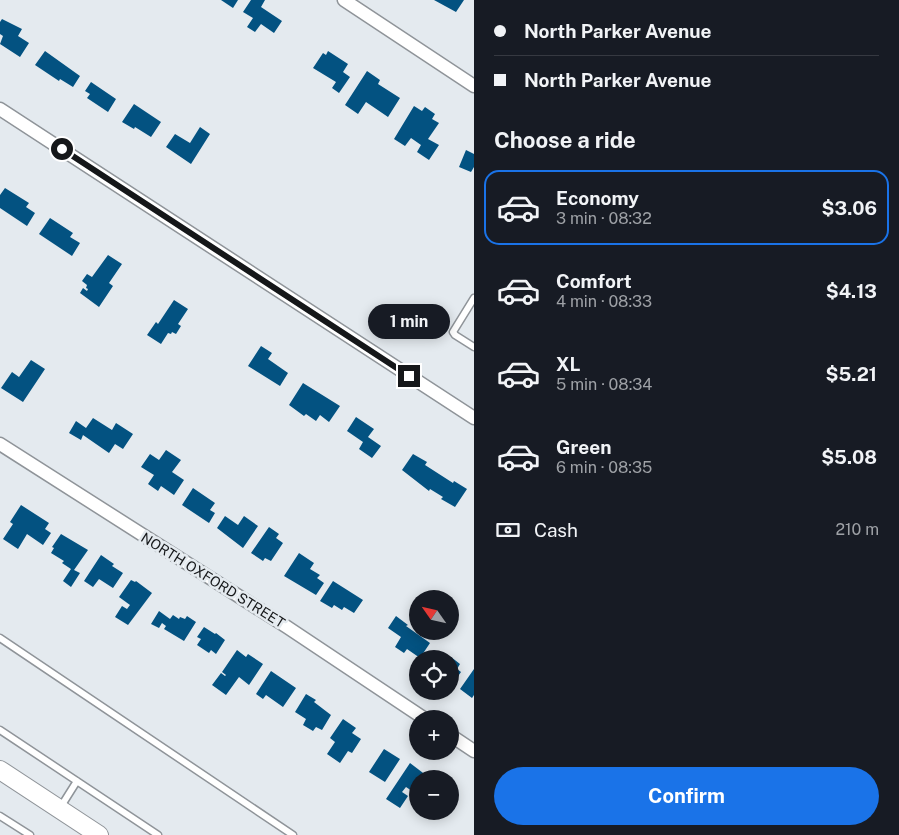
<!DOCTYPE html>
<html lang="en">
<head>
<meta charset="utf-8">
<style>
	:root { --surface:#171b24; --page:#242831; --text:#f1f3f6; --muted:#9ea1a6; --line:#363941; --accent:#1a73e8 }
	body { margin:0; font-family:"Public Sans",sans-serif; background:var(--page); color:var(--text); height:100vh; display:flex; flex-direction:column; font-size:19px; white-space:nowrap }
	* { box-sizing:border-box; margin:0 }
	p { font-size:16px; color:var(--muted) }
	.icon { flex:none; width:28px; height:28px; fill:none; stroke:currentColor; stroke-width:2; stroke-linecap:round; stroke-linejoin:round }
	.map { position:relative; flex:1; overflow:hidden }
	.side { display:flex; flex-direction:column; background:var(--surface); width:425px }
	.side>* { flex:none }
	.banner { display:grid; align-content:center; height:110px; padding:0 20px; background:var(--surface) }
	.needle { width:32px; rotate:304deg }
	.buttons { position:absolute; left:409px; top:590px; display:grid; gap:10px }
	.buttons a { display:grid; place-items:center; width:50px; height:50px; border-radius:50%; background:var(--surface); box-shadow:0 2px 12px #0003; font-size:25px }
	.end { position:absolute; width:22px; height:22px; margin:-11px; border:6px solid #151719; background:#fff; box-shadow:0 0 0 2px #fff }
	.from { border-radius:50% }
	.bubble { position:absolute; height:35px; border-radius:18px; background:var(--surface); box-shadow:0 2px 12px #0003; font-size:16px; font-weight:700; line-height:35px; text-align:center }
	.banner b { display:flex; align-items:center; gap:18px; height:48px; font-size:19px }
	.banner b+b { border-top:1px solid var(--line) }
	.banner i { width:12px; height:12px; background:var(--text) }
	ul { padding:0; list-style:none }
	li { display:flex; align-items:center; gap:15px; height:75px; margin:0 10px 8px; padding:0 10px; border:2px solid transparent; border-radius:15px }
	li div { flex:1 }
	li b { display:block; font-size:19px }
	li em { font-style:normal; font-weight:700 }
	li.on { border-color:var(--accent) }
	li>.icon { width:45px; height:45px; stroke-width:1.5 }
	h2 { padding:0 20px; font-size:22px; line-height:60px }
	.pay { display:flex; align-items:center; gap:12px; height:55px; padding:0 20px; font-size:19px }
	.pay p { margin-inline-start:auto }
	.button { display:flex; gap:10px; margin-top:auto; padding:10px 20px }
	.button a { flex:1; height:58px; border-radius:30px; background:var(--accent); color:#fff; font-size:20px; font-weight:700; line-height:58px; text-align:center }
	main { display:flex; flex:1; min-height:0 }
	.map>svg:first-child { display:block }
	.building { fill:#035281 }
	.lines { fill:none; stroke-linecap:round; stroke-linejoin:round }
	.lane-casing { stroke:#8f9499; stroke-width:9 }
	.street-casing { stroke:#8f9499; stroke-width:15 }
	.secondary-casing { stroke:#8f9499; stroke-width:20 }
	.lane { stroke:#fff; stroke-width:6 }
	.street { stroke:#fff; stroke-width:12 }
	.secondary { stroke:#fff; stroke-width:18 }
	.route { stroke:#151719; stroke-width:6 }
	.labels { text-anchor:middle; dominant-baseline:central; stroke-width:5; stroke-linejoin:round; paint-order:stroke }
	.street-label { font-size:14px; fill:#151719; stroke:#e4eaef }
</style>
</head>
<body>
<main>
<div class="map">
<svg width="474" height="835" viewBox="0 0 474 835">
	<rect width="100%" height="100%" fill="#e4eaef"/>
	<!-- building -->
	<path class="building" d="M 221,0 L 238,0 L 233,8 Z
		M 251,0 L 265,0 L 261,7 L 282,21 L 274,33 L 261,24 L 255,32 L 247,27 L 253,18 L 243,12 Z
		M 434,0 L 464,0 L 456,12 Z
		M 2,19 L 22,29 L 18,36 L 29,43 L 20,57 L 0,44 L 3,36 L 0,34 L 0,22 Z
		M 45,51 L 80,76 L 73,87 L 60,79 L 59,81 L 35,65 Z
		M 328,51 L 348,64 L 343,72 L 350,77 L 339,93 L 332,88 L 336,82 L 313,68 L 323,53 L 326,55 Z
		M 367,71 L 380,80 L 378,84 L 400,98 L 388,117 L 366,102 L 358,114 L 345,105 Z
		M 91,82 L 116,99 L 108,112 L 87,98 L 90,94 L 85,91 Z
		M 134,104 L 161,122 L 151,137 L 135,127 L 134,129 L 122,122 Z
		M 414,106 L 422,111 L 425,107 L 435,114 L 432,119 L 439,123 L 428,139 L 439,145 L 429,160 L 417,152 L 421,145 L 411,138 L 405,146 L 394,139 Z
		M 200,127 L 210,134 L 191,164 L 166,147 L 175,134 L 190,143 Z
		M 466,150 L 474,154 L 474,167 L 471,172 L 459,167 Z
		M 5,188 L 29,203 L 26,207 L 35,213 L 27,226 L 0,208 L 0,195 Z
		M 50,218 L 73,233 L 70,237 L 80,243 L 72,256 L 39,234 Z
		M 108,255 L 122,264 L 109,283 L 113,286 L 99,307 L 80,293 L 83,288 L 87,291 L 88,289 L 86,288 L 87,285 L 82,281 L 87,274 L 92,277 Z
		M 174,300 L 188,309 L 178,324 L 181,326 L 176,334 L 172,332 L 171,334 L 168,333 L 161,344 L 147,335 L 156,322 L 158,324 Z
		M 261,346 L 272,353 L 268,359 L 288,373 L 280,386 L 248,366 Z
		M 31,360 L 45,369 L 23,402 L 1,388 L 12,372 L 19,377 Z
		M 303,383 L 340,406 L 329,422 L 320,415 L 316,421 L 306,414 L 304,416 L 289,405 Z
		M 356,417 L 374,429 L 368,437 L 381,446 L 372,458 L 359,449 L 363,442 L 347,431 Z
		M 93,418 L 112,430 L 116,423 L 133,434 L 123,449 L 115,444 L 109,453 L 83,435 L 81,440 L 69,433 L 76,421 L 86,428 Z
		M 166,450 L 181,460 L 172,472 L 184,480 L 174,495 L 161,486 L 158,491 L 148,484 L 154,475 L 141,467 L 150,454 L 159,460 Z
		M 413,454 L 427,462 L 425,465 L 453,483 L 454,481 L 467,489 L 455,507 L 441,499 L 443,497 L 430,489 L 429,491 L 402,470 Z
		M 193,488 L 215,503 L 210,510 L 215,513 L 209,523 L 182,505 Z
		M 21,505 L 49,523 L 45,529 L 51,533 L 43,545 L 27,534 L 18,549 L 3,539 L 13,524 L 10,522 Z
		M 225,516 L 238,525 L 244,516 L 258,526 L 243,548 L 217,528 Z
		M 269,527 L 279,534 L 276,538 L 283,543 L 271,561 L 265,558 L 263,561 L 251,553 Z
		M 61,534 L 88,550 L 74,570 L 80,573 L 71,587 L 63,581 L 71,569 L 62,563 L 64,561 L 51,553 L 54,548 L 52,547 Z
		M 299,553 L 314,563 L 310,569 L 320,575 L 317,578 L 324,583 L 316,595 L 284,576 Z
		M 101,555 L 114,564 L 112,566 L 123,573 L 113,588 L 99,579 L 93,587 L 84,581 Z
		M 131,580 L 135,582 L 136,581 L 152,593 L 128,625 L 115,617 L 122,606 L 127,609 L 130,605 L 119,597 Z
		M 333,581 L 363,600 L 354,613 L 344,607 L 342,610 L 334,605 L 332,608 L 320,601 Z
		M 159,611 L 170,619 L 173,615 L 179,619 L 180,617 L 185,619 L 187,616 L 196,622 L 184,641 L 164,629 L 166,626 L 162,623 L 159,628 L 151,624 Z
		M 396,616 L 408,625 L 406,626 L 430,643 L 420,658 L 407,649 L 404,653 L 395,647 L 401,637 L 388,628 Z
		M 204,627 L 215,634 L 216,633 L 225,640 L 216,654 L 211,650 L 209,653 L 197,645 L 201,639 L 197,637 Z
		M 237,650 L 246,657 L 248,654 L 263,664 L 249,685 L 239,677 L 226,695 L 212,685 L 221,673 L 225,676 L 226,675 L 222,672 Z
		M 451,657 L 460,664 L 457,669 L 461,672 L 454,682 L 450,679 Z
		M 474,669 L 474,695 L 472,698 L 460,689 Z
		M 271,671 L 296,688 L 283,707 L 266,695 L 263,699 L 256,694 Z
		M 306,694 L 316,700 L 314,702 L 331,715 L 322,730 L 316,727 L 313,731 L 303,725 L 306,719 L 295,712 Z
		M 343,719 L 356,728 L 352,733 L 361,739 L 352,753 L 348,751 L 340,763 L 327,754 L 335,742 L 330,738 Z
		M 384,749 L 400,759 L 385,782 L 369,772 Z
		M 410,763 L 431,779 L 418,779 L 418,795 L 406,787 L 402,792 L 408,796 L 400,808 L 386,799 Z"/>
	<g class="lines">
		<!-- lane casing -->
		<g class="lane-casing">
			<path id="lane" d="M 474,298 L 453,332 L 455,335 L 474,347
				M 0,638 L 293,835
				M 0,730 L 158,835
				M 60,808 L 77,781
				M 0,816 L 30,835"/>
		</g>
		<!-- street casing -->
		<g class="street-casing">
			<path id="street" d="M 344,0 L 474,86
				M 0,109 L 474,418
				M 0,444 L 287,627 L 425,719
				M 450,735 L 474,751"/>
		</g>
		<!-- secondary casing -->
		<g class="secondary-casing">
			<path id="secondary" d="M 0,770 L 99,835"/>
		</g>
		<!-- lane -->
		<use href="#lane" class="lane"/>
		<!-- street -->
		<use href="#street" class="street"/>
		<!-- secondary -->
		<use href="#secondary" class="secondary"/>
	</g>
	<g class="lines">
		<!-- route -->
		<path class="route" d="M 62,149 L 409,376"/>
	</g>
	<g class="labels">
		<!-- street labels -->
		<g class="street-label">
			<text transform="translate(213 580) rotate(32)">NORTH OXFORD STREET</text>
		</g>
	</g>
</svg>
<div class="buttons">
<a><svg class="needle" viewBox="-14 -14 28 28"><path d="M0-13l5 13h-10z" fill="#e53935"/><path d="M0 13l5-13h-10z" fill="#9ea1a6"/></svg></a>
<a><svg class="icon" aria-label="locate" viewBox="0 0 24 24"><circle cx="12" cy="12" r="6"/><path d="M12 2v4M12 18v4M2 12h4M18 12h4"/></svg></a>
<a>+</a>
<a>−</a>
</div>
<i class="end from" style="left:62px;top:149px"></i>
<i class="end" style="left:409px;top:376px"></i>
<div class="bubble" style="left:368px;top:304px;width:82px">1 min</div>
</div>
<section class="side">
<div class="banner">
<b><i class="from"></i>North Parker Avenue</b>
<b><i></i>North Parker Avenue</b>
</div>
<h2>Choose a ride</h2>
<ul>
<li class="on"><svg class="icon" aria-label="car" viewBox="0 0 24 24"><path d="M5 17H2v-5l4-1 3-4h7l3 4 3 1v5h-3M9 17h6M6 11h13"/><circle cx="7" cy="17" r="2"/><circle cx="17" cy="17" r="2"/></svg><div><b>Economy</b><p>3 min · 08:32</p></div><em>$3.06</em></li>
<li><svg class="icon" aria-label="car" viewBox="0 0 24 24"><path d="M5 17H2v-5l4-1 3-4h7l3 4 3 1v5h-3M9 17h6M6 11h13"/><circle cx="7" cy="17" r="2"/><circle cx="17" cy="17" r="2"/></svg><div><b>Comfort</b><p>4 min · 08:33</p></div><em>$4.13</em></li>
<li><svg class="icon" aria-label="car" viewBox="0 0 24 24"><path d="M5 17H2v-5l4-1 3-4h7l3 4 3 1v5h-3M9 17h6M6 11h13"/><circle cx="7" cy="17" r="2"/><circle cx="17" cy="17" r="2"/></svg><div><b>XL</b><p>5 min · 08:34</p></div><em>$5.21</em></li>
<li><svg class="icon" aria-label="car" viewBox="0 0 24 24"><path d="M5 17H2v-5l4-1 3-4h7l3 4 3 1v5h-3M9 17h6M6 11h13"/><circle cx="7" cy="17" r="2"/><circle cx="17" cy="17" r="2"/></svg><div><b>Green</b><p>6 min · 08:35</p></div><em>$5.08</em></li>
</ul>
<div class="pay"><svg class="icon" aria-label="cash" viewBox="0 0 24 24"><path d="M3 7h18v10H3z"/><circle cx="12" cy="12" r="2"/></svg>Cash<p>210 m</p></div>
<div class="button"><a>Confirm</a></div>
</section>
</main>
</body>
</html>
